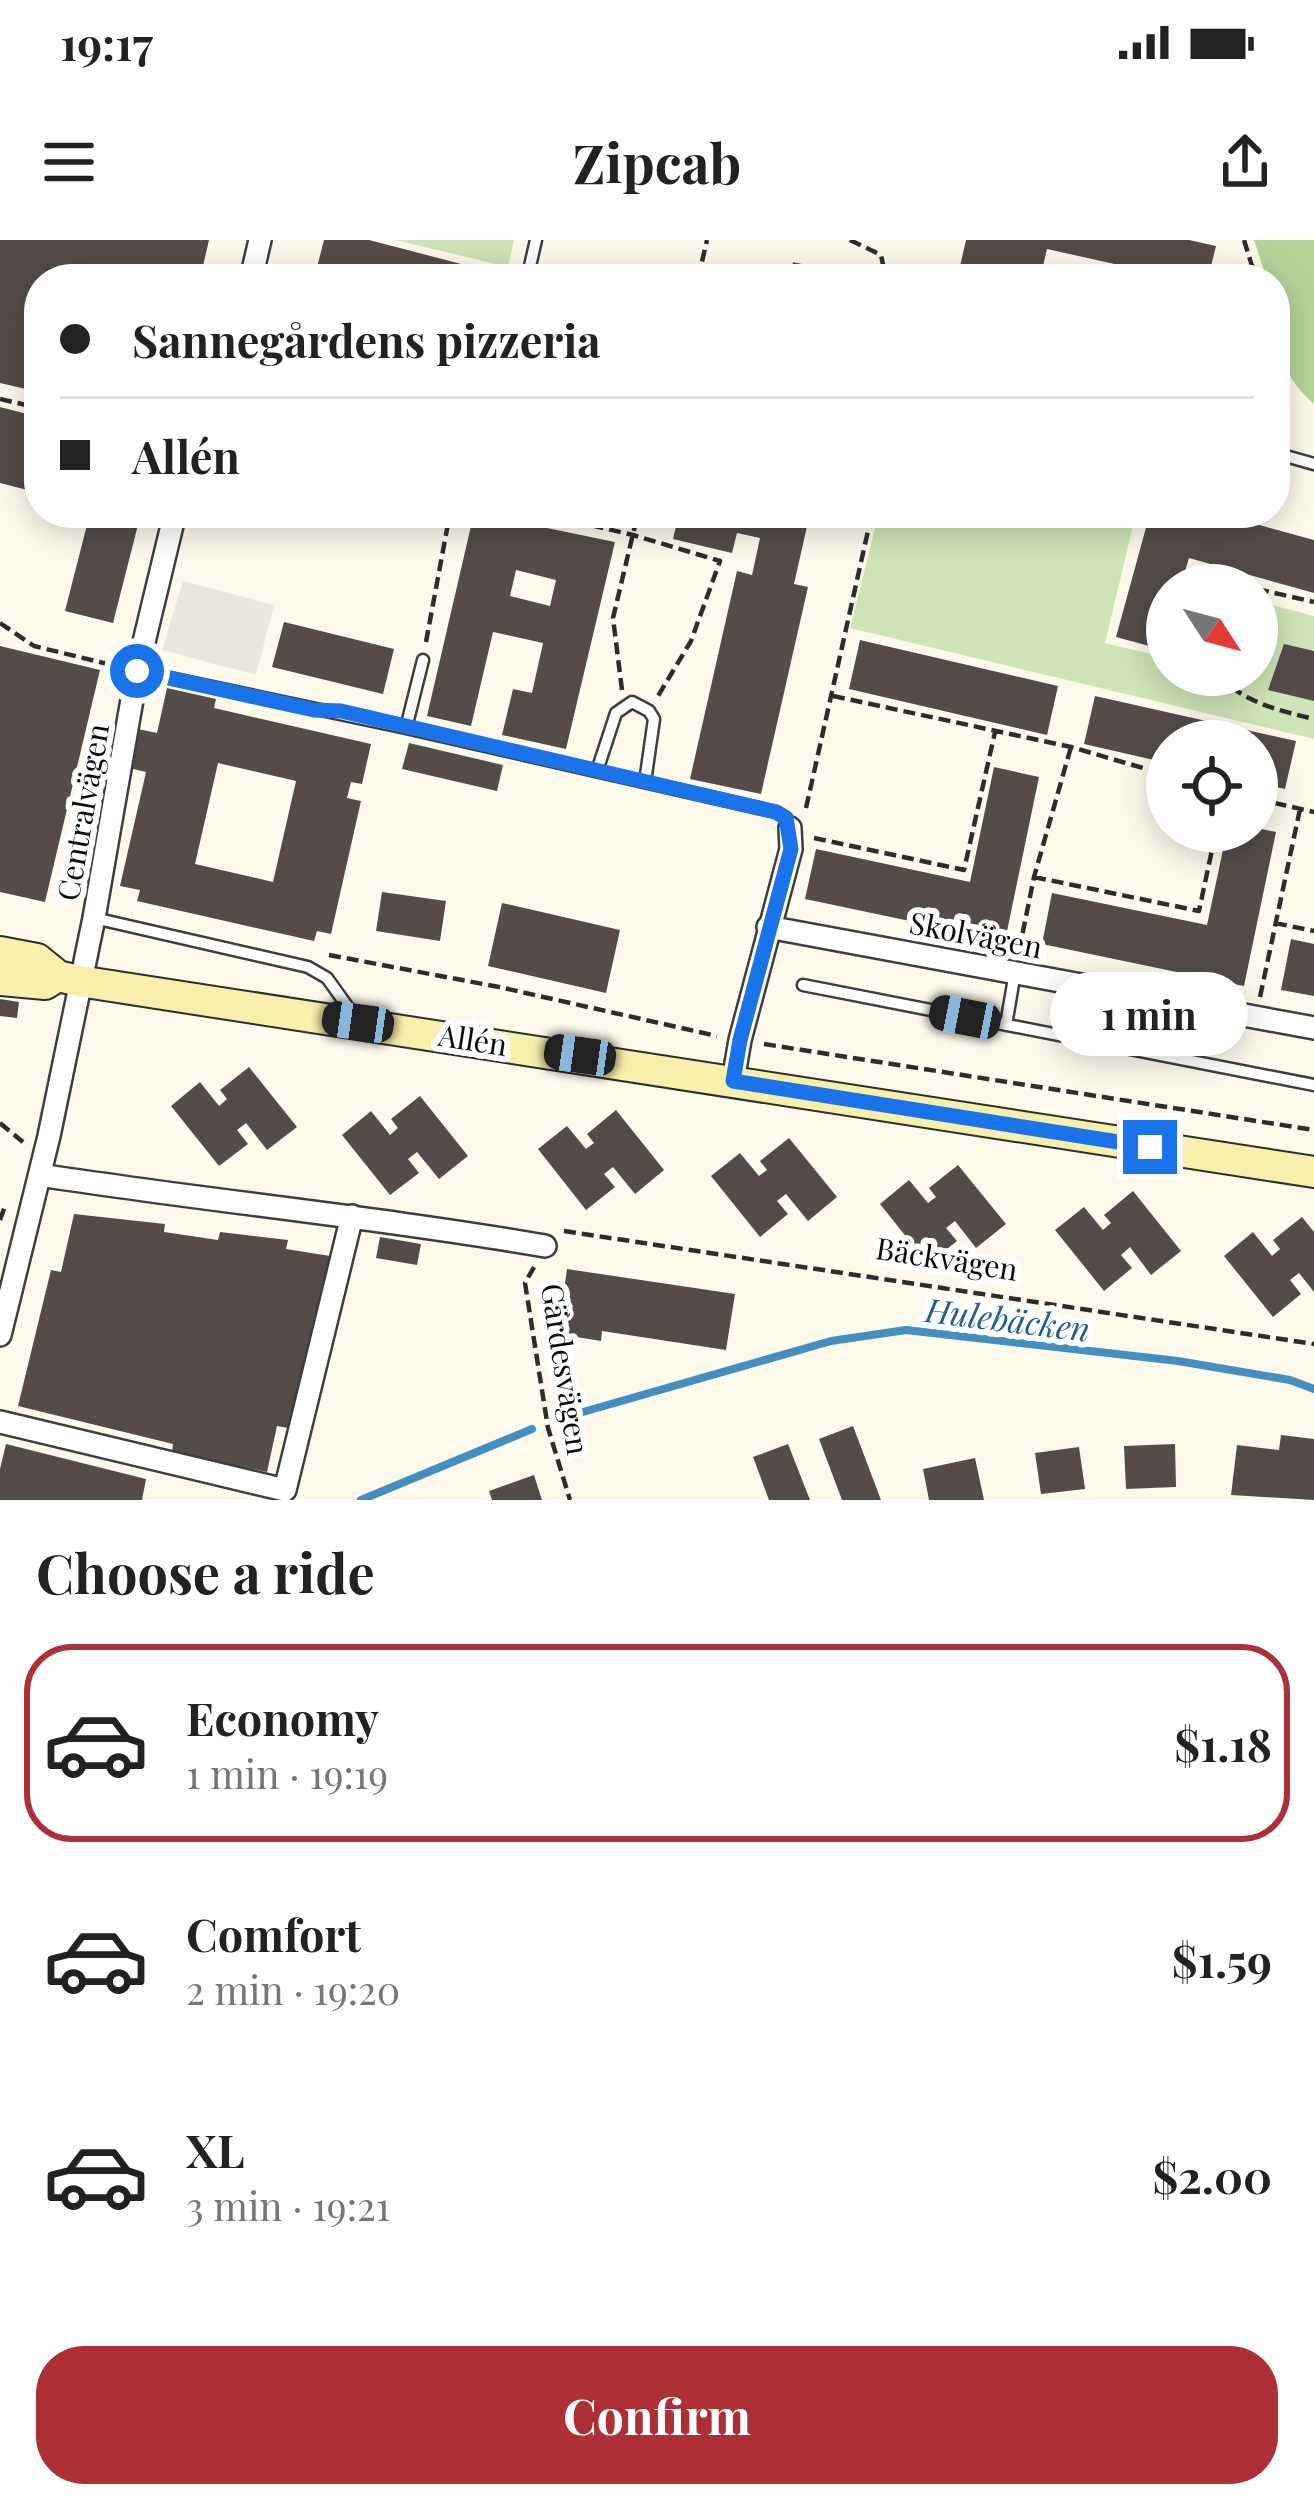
<!DOCTYPE html>
<html lang="en">
<head>
<meta charset="utf-8">
<style>
	:root { --surface:#fff; --page:#f2f2f2; --text:#222; --muted:#767676; --line:#e0e0e0; --accent:#ae3037 }
	body { margin:0; font-family:"Playfair Display",serif; background:var(--page); color:var(--text); height:100vh; display:flex; flex-direction:column; font-size:45px; white-space:nowrap }
	* { box-sizing:border-box; margin:0 }
	p { font-size:39px; color:var(--muted) }
	.icon { flex:none; width:66px; height:66px; fill:none; stroke:currentColor; stroke-width:2; stroke-linecap:round; stroke-linejoin:round }
	.map { position:relative; height:1260px; overflow:hidden }
	.drawer { display:flex; flex-direction:column; background:var(--surface); flex:1 }
	.drawer>* { flex:none }
	.top-card { position:absolute; left:24px; top:24px; width:1266px; height:264px; border-radius:48px; box-shadow:0 6px 30px #0003; display:grid; align-content:center; height:264px; padding:0 36px; background:var(--surface) }
	.needle { width:78px; rotate:126deg }
	.buttons { position:absolute; left:1146px; top:324px; display:grid; gap:24px }
	.buttons a { display:grid; place-items:center; width:132px; height:132px; border-radius:50%; background:var(--surface); box-shadow:0 6px 30px #0003; font-size:60px }
	.end { position:absolute; width:54px; height:54px; margin:-27px; border:15px solid #1a73e8; background:#fff; box-shadow:0 0 0 6px #fff }
	.from { border-radius:50% }
	.bubble { position:absolute; height:84px; border-radius:42px; background:var(--surface); box-shadow:0 6px 30px #0003; font-size:39px; font-weight:700; line-height:84px; text-align:center }
	.car { position:absolute; width:36px; height:72px; margin:-36px -18px; border-radius:15px; box-shadow:0 0 9px 3px #0007; background:linear-gradient(#222 24%,#8ab4d8 0 40%,#222 0 76%,#8ab4d8 0 86%,#222 0) }
	.top-card b { display:flex; align-items:center; gap:42px; height:114px; font-size:45px }
	.top-card b+b { border-top:3px solid var(--line) }
	.top-card i { width:30px; height:30px; background:var(--text) }
	ul { padding:0; list-style:none }
	li { display:flex; align-items:center; gap:36px; height:198px; margin:0 24px 18px; padding:0 12px; border:6px solid transparent; border-radius:48px }
	li div { flex:1 }
	li b { display:block; font-size:45px }
	li em { font-style:normal; font-weight:700 }
	li.on { border-color:var(--accent) }
	li>.icon { width:108px; height:108px; stroke-width:1.5 }
	h2 { padding:0 36px; font-size:54px; line-height:144px }
	.action { display:flex; gap:24px; margin-top:auto; padding:24px 36px }
	.action a { flex:1; height:138px; border-radius:48px; background:var(--accent); color:#fff; font-size:48px; font-weight:700; line-height:138px; text-align:center }
	.status { display:flex; justify-content:space-between; align-items:center; height:84px; padding:0 60px; background:var(--surface); direction:ltr }
	.status svg { height:33px; fill:currentColor }
	header { display:flex; justify-content:space-between; align-items:center; height:156px; padding:0 36px; background:var(--surface); font-size:54px; font-weight:700 }
	.map>svg:first-child { display:block }
	.green { fill:#cfe4b8 }
	.forest { fill:#b4d399 }
	.plaza { fill:#ece7dc }
	.lines { fill:none; stroke-linecap:round; stroke-linejoin:round }
	.stream { stroke:#428fc0; stroke-width:8 }
	.building { fill:#534c49; fill-rule:evenodd }
	.lane-casing { stroke:#3e3e3e; stroke-width:15 }
	.street-casing { stroke:#3e3e3e; stroke-width:26 }
	.secondary-casing { stroke:#2d2d2d; stroke-width:34 }
	.path { stroke:#2d2d2d; stroke-width:4.5; stroke-dasharray:12 6; stroke-linecap:butt }
	.lane { stroke:#fff; stroke-width:10 }
	.street { stroke:#fff; stroke-width:21 }
	.secondary { stroke:#f8efac; stroke-width:30 }
	.route { stroke:#1a73e8; stroke-width:15 }
	.labels { text-anchor:middle; dominant-baseline:central; stroke-width:12; stroke-linejoin:round; paint-order:stroke }
	.street-label { font-size:30px; fill:#0b0b0b; stroke:#fff }
	.water-label { font-size:33px; font-style:italic; fill:#216191; stroke:#fff }
</style>
</head>
<body>
<div class="status"><b>19:17</b><svg viewBox="0 0 49 12"><path d="M0 12V9h3v3zM5 12V6h3v6zM10 12V3h3v9zM15 12V0h3v12zM26 1h20v11H26zM47 4h2v5h-2z"/></svg></div>
<header><svg class="icon" aria-label="menu" viewBox="0 0 24 24"><path d="M4 6h16M4 12h16M4 18h16"/></svg>Zipcab<svg class="icon" aria-label="share" viewBox="0 0 24 24"><path d="M12 15V3M7 8l5-5 5 5M5 13v7h14v-7"/></svg></header>
<div class="map">
<svg width="1314" height="1260" viewBox="0 0 1314 1260">
	<rect width="100%" height="100%" fill="#fdfaeb"/>
	<!-- green -->
	<path class="green" d="M 396,0 L 514,0 L 508,27 Z
		M 879,273 L 1136,273 L 1105,403 L 1167,418 L 1167,435 L 1257,435 L 1257,361 L 1314,376 L 1314,499 L 850,388 Z"/>
	<!-- forest -->
	<path class="forest" d="M 1254,0 L 1314,0 L 1314,164 C 1273,129 1275,89 1275,39 L 1267,39 Z"/>
	<!-- plaza -->
	<path class="plaza" d="M 183,341 L 274,365 L 256,435 L 162,410 Z"/>
	<g class="lines">
		<!-- stream -->
		<path class="stream" d="M 562,1178 L 831,1101 L 906,1090 L 1178,1121 L 1290,1140 L 1314,1149
			M 361,1260 L 532,1189"/>
	</g>
	<!-- building -->
	<path class="building" d="M 0,0 L 209,0 L 200,39 L 39,39 L 39,152 L 0,143 Z
		M 324,0 L 369,0 L 519,39 L 314,39 Z
		M 966,0 L 1189,0 L 1216,6 L 1210,30 L 1241,39 L 1145,39 L 1146,31 L 1047,9 L 1040,39 L 957,39 Z
		M 793,22 L 859,37 L 859,39 L 789,39 Z
		M 0,167 L 39,177 L 39,253 L 0,243 Z
		M 90,273 L 141,273 L 113,383 L 65,371 Z
		M 474,273 L 615,302 L 566,509 L 502,495 L 513,449 L 532,453 L 543,403 L 493,392 L 471,486 L 427,476 ZM 516,330 L 556,340 L 550,366 L 510,356 Z
		M 659,273 L 810,273 L 794,344 L 808,347 L 761,554 L 690,539 L 737,331 L 752,335 L 760,298 L 737,293 L 732,313 L 673,299 L 677,282 L 658,277 Z
		M 1150,273 L 1216,273 L 1314,300 L 1314,353 L 1189,318 L 1181,345 L 1167,345 L 1164,410 L 1116,397 Z
		M 284,382 L 394,409 L 383,454 L 272,427 Z
		M 860,400 L 1058,446 L 1047,495 L 849,449 Z
		M 1284,404 L 1314,411 L 1314,461 L 1268,450 Z
		M 0,406 L 100,430 L 45,662 L 0,652 Z
		M 167,448 L 216,459 L 214,468 L 371,504 L 362,544 L 351,542 L 347,558 L 361,561 L 331,694 L 317,691 L 314,701 L 137,661 L 140,650 L 120,646 L 146,532 L 129,528 L 138,489 L 157,493 ZM 218,523 L 296,541 L 273,642 L 195,624 Z
		M 1095,456 L 1296,501 L 1285,549 L 1257,543 L 1257,501 L 1167,501 L 1167,523 L 1084,504 Z
		M 409,503 L 503,525 L 497,551 L 402,529 Z
		M 994,527 L 1039,537 L 1005,701 L 805,659 L 816,609 L 970,642 Z
		M 1257,588 L 1276,592 L 1244,746 L 1042,704 L 1052,653 L 1207,685 L 1227,591 Z
		M 382,652 L 446,661 L 440,701 L 376,691 Z
		M 502,663 L 620,690 L 606,753 L 488,726 Z
		M 1291,699 L 1314,704 L 1314,756 L 1281,750 Z
		M 0,759 L 19,762 L 17,778 L 0,776 Z
		M 249,827 L 297,887 L 267,910 L 246,883 L 237,890 L 248,904 L 219,926 L 171,866 L 200,842 L 219,866 L 227,859 L 220,850 Z
		M 420,856 L 468,916 L 439,939 L 417,912 L 408,919 L 419,933 L 390,955 L 342,895 L 371,871 L 390,895 L 398,888 L 391,879 Z
		M 616,870 L 664,930 L 635,954 L 613,927 L 604,934 L 615,947 L 586,970 L 538,909 L 567,886 L 586,909 L 594,903 L 587,894 Z
		M 789,898 L 837,957 L 808,981 L 786,954 L 777,961 L 788,974 L 760,997 L 711,936 L 740,913 L 759,936 L 767,930 L 760,921 Z
		M 958,925 L 1006,984 L 976,1008 L 955,981 L 946,988 L 957,1001 L 928,1024 L 880,964 L 909,940 L 928,963 L 936,957 L 929,948 Z
		M 1133,951 L 1181,1011 L 1151,1035 L 1130,1007 L 1121,1015 L 1132,1028 L 1104,1051 L 1055,990 L 1084,967 L 1103,990 L 1111,983 L 1104,975 Z
		M 74,974 L 165,984 L 164,992 L 218,1000 L 220,992 L 288,1000 L 286,1009 L 330,1016 L 288,1188 L 277,1186 L 267,1232 L 172,1212 L 173,1204 L 18,1166 L 51,1030 L 61,1032 Z
		M 1302,977 L 1314,992 L 1314,1052 L 1299,1033 L 1290,1040 L 1301,1054 L 1273,1077 L 1224,1016 L 1253,992 L 1272,1016 L 1280,1009 L 1273,1000 Z
		M 380,997 L 421,1004 L 417,1025 L 376,1018 Z
		M 567,1029 L 735,1054 L 726,1110 L 602,1091 L 601,1101 L 558,1094 Z
		M 853,1186 L 881,1260 L 842,1260 L 819,1199 Z
		M 1281,1195 L 1314,1199 L 1314,1260 L 1231,1255 L 1237,1205 L 1279,1210 Z
		M 6,1204 L 146,1239 L 142,1260 L 0,1260 L 0,1229 Z
		M 788,1204 L 810,1260 L 769,1260 L 753,1217 Z
		M 1175,1204 L 1176,1247 L 1126,1249 L 1124,1206 Z
		M 1079,1207 L 1085,1249 L 1041,1254 L 1035,1213 Z
		M 975,1218 L 984,1260 L 929,1260 L 923,1229 Z
		M 534,1235 L 542,1260 L 492,1260 L 489,1251 Z"/>
	<g class="lines">
		<!-- lane casing -->
		<g class="lane-casing">
			<path id="lane" d="M 527,39 L 536,0
				M 1275,213 L 1314,224
				M 137,431 L 406,488 L 423,420
				M 406,488 L 776,572 L 786,578 L 790,588
				M 597,531 L 616,473 L 632,462 L 649,471 L 654,479 L 645,542
				M 94,678 L 308,727 L 327,738 L 355,777
				M 803,745 L 1314,845
				M 1006,785 L 1015,732"/>
		</g>
		<!-- street casing -->
		<g class="street-casing">
			<path id="street" d="M 251,39 L 260,0
				M 768,687 L 1314,788
				M 733,841 L 740,800 L 791,609 L 790,588
				M 40,935 C 208,961 377,977 545,1006
				M 0,1095 L 49,896 L 94,678 L 137,431 L 175,273
				M 0,1182 L 285,1250 L 352,976"/>
		</g>
		<!-- secondary casing -->
		<g class="secondary-casing">
			<path id="secondary" d="M 0,712 L 37,719 L 58,736 L 79,741 L 1314,932
				M 0,740 L 45,744 L 58,736"/>
		</g>
		<!-- path -->
		<path class="path" d="M 850,0 L 881,15 L 886,39
			M 1244,0 L 1256,39
			M 698,39 L 707,0
			M 0,159 L 39,168
			M 539,273 L 633,295 L 720,321 L 691,401 L 658,456
			M 1213,345 L 1217,339 L 1242,345
			M 1257,349 L 1314,362
			M 0,383 L 34,406 L 116,426
			M 426,402 L 450,273
			M 1218,435 C 1245,463 1277,470 1314,479
			M 622,450 L 613,378 L 638,273
			M 833,456 L 1071,507 L 1167,535
			M 1257,559 L 1314,572
			M 806,568 L 872,273
			M 814,598 L 964,630 L 995,492
			M 1034,637 L 1199,671 L 1216,591
			M 1275,683 L 1314,691
			M 1019,711 L 1034,637 L 1071,507
			M 329,715 L 499,747 L 717,796
			M 1260,757 L 1300,569
			M 764,804 L 1314,890
			M 0,883 L 23,902
			M 0,980 L 5,966
			M 564,991 L 1314,1104
			M 534,1027 L 525,1043 L 548,1188 L 570,1260"/>
		<!-- lane -->
		<use href="#lane" class="lane"/>
		<!-- street -->
		<use href="#street" class="street"/>
		<!-- secondary -->
		<use href="#secondary" class="secondary"/>
	</g>
	<g class="lines">
		<!-- route -->
		<path class="route" d="M 137,431 L 314,470 L 341,471 L 776,572 L 786,578 L 791,609 L 740,800 L 733,841 L 1150,907"/>
	</g>
	<g class="labels">
		<!-- street labels -->
		<g class="street-label">
			<text transform="translate(82 572) rotate(-80)">Centralvägen</text>
			<text transform="translate(976 694) rotate(11)">Skolvägen</text>
			<text transform="translate(473 799) rotate(9)">Allén</text>
			<text transform="translate(947 1018) rotate(9)">Bäckvägen</text>
			<text transform="translate(566 1129) rotate(81)">Gärdesvägen</text>
		</g>
		<!-- water labels -->
		<g class="water-label">
			<text transform="translate(1008 1078) rotate(7)">Hulebäcken</text>
		</g>
	</g>
</svg>
<div class="buttons">
<a><svg class="needle" viewBox="-14 -14 28 28"><path d="M0-13l5 13h-10z" fill="#e53935"/><path d="M0 13l5-13h-10z" fill="#767676"/></svg></a>
<a><svg class="icon" aria-label="locate" viewBox="0 0 24 24"><circle cx="12" cy="12" r="6"/><path d="M12 2v4M12 18v4M2 12h4M18 12h4"/></svg></a>
</div>
<i class="end from" style="left:137px;top:431px"></i>
<i class="end" style="left:1150px;top:907px"></i>
<div class="bubble" style="left:1050px;top:732px;width:198px">1 min</div>
<i class="car" style="left:965px;top:777px;rotate:281deg"></i>
<i class="car" style="left:358px;top:782px;rotate:278deg"></i>
<i class="car" style="left:580px;top:815px;rotate:278deg"></i>
<div class="top-card">
<b><i class="from"></i>Sannegårdens pizzeria</b>
<b><i></i>Allén</b>
</div>
</div>
<section class="drawer">
<h2>Choose a ride</h2>
<ul>
<li class="on"><svg class="icon" aria-label="car" viewBox="0 0 24 24"><path d="M5 17H2v-5l4-1 3-4h7l3 4 3 1v5h-3M9 17h6M6 11h13"/><circle cx="7" cy="17" r="2"/><circle cx="17" cy="17" r="2"/></svg><div><b>Economy</b><p>1 min · 19:19</p></div><em>$1.18</em></li>
<li><svg class="icon" aria-label="car" viewBox="0 0 24 24"><path d="M5 17H2v-5l4-1 3-4h7l3 4 3 1v5h-3M9 17h6M6 11h13"/><circle cx="7" cy="17" r="2"/><circle cx="17" cy="17" r="2"/></svg><div><b>Comfort</b><p>2 min · 19:20</p></div><em>$1.59</em></li>
<li><svg class="icon" aria-label="car" viewBox="0 0 24 24"><path d="M5 17H2v-5l4-1 3-4h7l3 4 3 1v5h-3M9 17h6M6 11h13"/><circle cx="7" cy="17" r="2"/><circle cx="17" cy="17" r="2"/></svg><div><b>XL</b><p>3 min · 19:21</p></div><em>$2.00</em></li>
</ul>
<div class="action"><a>Confirm</a></div>
</section>
</body>
</html>
